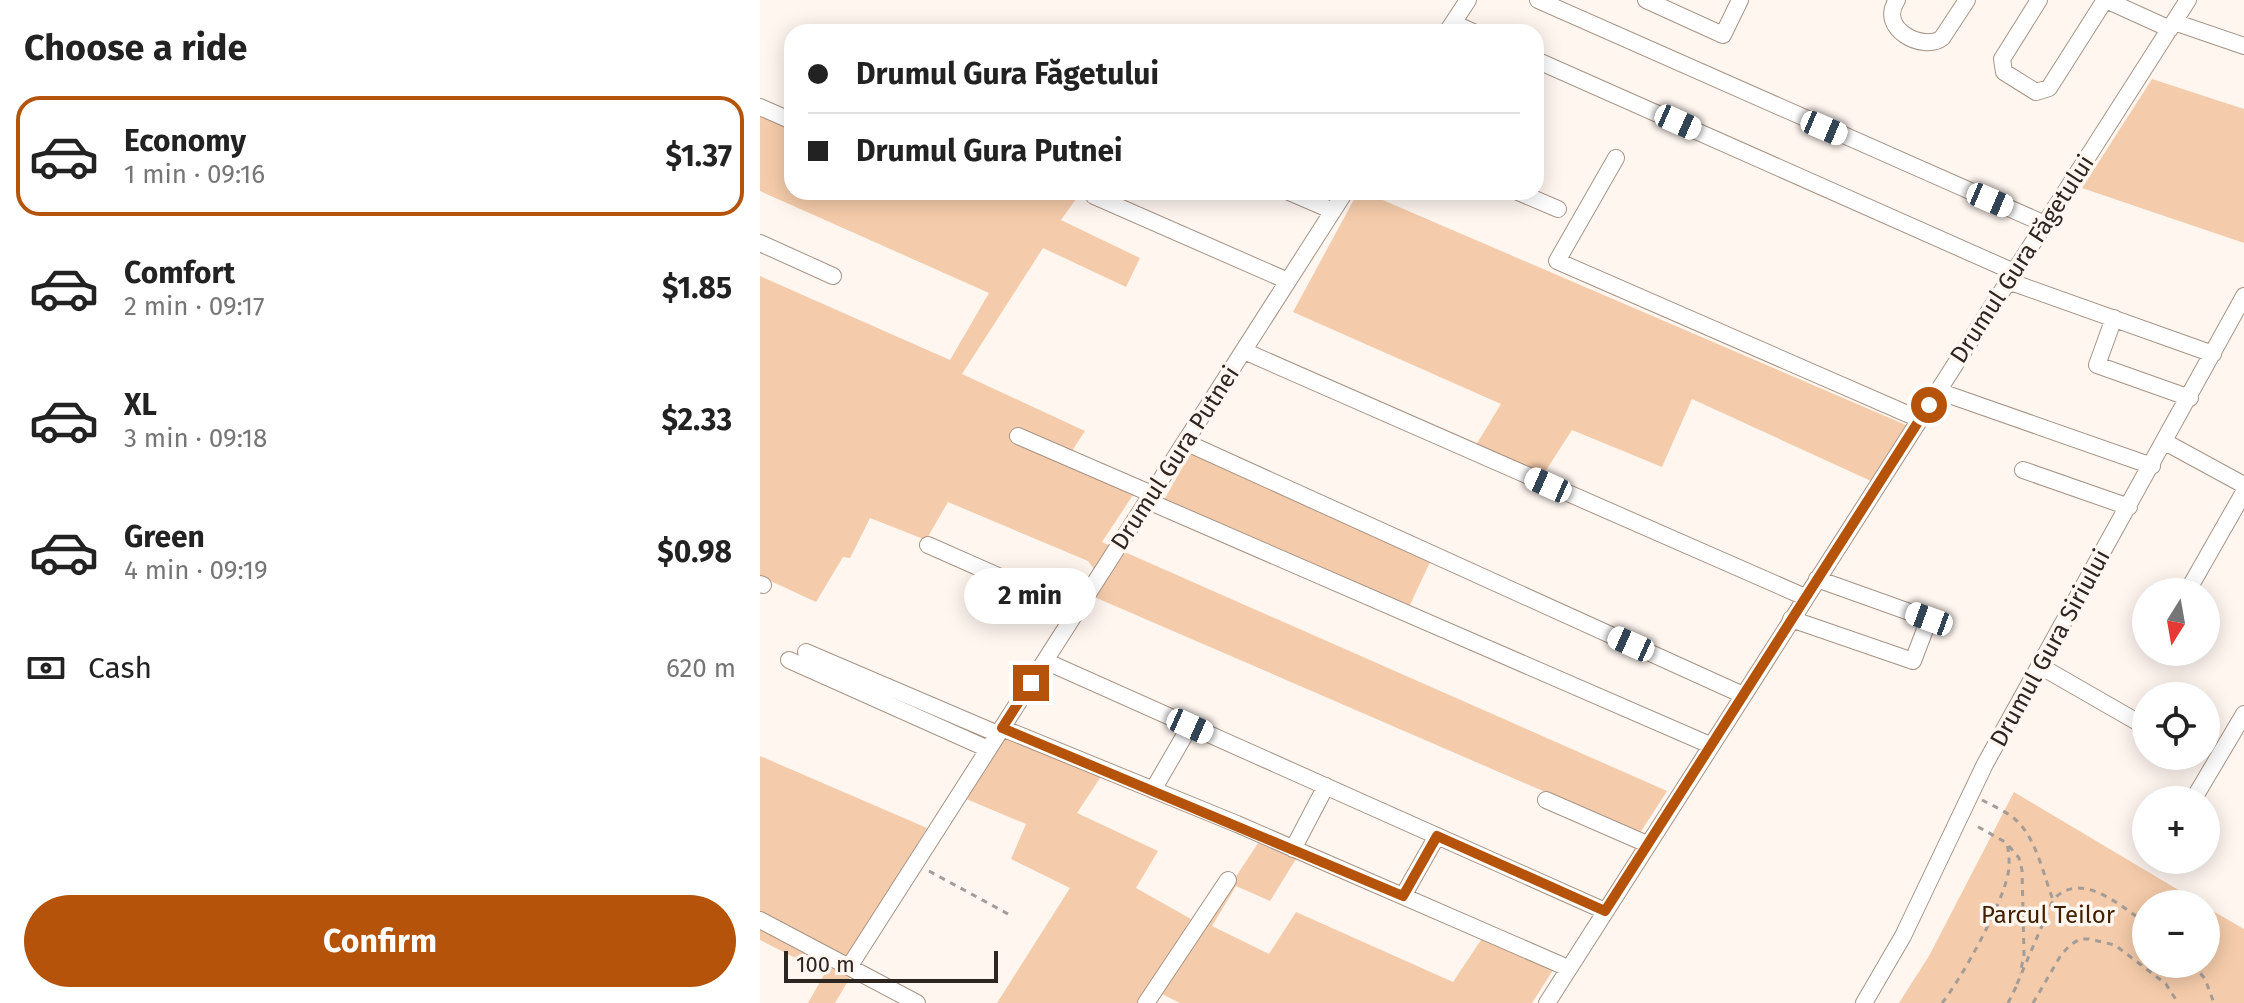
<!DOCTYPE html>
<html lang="en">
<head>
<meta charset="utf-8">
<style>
	:root { --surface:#fff; --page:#f2f2f2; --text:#222; --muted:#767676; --line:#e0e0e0; --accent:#b45309 }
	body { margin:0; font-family:"Fira Sans",sans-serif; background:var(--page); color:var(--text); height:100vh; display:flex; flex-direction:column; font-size:30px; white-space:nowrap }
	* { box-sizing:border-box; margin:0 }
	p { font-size:26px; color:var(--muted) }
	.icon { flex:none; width:44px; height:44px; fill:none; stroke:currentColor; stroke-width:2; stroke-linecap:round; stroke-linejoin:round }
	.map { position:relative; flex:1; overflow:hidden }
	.side { display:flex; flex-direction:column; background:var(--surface); width:760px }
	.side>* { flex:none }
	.banner { position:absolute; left:24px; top:24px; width:760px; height:176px; border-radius:24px; box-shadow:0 4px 20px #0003; display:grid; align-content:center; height:176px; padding:0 24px; background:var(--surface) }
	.needle { width:52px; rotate:191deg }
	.tools { position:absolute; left:1372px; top:578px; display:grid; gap:16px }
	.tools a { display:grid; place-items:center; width:88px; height:88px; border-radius:50%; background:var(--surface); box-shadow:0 4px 20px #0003; font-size:40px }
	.scale { position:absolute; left:24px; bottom:20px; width:214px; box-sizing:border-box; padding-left:8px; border:4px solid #2d251f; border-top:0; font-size:22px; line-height:28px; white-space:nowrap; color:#2d251f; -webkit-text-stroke:6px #fff6f0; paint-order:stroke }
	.end { position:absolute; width:36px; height:36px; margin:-18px; border:10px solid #b45309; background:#fff; box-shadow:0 0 0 4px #fff }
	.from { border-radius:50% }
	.bubble { position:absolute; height:56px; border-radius:28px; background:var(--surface); box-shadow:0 4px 20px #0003; font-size:26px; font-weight:700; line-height:56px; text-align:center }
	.car { position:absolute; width:24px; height:48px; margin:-24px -12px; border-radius:10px; box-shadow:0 0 6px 2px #0007; background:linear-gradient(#fff 24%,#345 0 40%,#fff 0 76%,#345 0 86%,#fff 0) }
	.banner b { display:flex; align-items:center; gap:28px; height:76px; font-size:30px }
	.banner b+b { border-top:2px solid var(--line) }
	.banner i { width:20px; height:20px; background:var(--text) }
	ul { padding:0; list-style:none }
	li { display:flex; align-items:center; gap:24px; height:120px; margin:0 16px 12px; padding:0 8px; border:4px solid transparent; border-radius:24px }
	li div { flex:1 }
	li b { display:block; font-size:30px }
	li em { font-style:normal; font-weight:700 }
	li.selected { border-color:var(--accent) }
	li>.icon { width:72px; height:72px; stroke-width:1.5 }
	h2 { padding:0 24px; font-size:36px; line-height:96px }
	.pay { display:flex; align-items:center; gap:20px; height:88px; padding:0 24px; font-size:30px }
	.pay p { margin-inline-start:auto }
	.button { display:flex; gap:16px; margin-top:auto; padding:16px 24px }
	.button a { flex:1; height:92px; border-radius:48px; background:var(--accent); color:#fff; font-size:32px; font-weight:700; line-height:92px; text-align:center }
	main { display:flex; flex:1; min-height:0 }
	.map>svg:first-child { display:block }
	.green { fill:#f5ccab }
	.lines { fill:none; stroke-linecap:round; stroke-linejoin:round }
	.minor-casing { stroke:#a79485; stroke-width:18 }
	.path { stroke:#a49c96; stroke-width:3; stroke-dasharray:6 6; stroke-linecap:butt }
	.minor { stroke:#fff; stroke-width:16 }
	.route { stroke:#b45309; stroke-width:10 }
	.labels { text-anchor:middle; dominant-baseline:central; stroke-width:7; stroke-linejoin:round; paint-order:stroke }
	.street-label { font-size:24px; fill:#2d251f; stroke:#fff6f0 }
	.park-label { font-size:24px; fill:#412000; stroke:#fff6f0 }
</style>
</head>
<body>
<main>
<section class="side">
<h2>Choose a ride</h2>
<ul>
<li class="selected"><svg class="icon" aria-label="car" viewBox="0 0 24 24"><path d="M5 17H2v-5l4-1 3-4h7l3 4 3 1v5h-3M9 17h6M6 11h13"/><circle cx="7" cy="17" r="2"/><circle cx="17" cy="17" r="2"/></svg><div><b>Economy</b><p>1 min · 09:16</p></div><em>$1.37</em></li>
<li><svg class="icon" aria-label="car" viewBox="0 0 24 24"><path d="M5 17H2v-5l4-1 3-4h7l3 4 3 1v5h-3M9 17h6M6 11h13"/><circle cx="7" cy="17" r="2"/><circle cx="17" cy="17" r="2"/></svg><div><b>Comfort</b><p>2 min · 09:17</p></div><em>$1.85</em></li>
<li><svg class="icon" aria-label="car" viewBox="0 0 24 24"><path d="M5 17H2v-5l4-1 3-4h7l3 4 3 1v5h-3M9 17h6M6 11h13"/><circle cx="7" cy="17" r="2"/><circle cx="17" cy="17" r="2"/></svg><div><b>XL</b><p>3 min · 09:18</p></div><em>$2.33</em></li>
<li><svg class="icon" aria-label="car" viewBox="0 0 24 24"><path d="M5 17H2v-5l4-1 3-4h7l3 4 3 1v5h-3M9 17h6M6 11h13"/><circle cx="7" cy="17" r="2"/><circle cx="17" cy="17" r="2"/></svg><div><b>Green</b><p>4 min · 09:19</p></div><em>$0.98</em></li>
</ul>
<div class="pay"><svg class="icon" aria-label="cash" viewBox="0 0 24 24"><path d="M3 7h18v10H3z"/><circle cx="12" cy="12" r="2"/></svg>Cash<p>620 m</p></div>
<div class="button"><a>Confirm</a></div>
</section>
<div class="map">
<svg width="1484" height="1003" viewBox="0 0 1484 1003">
	<rect width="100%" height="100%" fill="#fff6f0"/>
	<!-- green -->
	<path class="green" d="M 1392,79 L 1484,109 L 1484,243 L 1322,188 Z
		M 0,115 L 32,129 L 32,192 L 321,192 L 301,220 L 380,258 L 366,287 L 283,248 L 202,374 L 325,431 L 306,460 L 375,492 L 342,542 L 907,791 L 880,833 L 332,596 L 343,581 L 328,561 L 188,502 L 166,540 L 110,518 L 90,558 L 83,557 L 56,602 L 0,576 L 0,276 L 190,360 L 229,293 L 0,191 Z
		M 598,192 L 604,192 L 1146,425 L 1111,481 L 932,399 L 902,467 L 812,430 L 783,475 L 716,445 L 741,404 L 533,312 Z
		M 431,452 L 671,560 L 649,607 L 404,500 Z
		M 247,733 L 342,775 L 317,813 L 398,851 L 376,888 L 431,919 L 377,1003 L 237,1003 L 310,888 L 251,859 L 266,824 L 204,798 Z
		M 0,756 L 167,828 L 88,957 L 91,976 L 75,1003 L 48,1003 L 65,973 L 0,940 Z
		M 1254,792 L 1442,904 L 1386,904 L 1386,964 L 1446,964 L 1446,907 L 1484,929 L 1484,1003 L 1139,1003 L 1169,956 Z
		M 498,843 L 536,859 L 510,901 L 476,886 L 452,926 L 509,954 L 536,912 L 693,982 L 723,937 L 795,967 L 772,1003 L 420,1003 L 400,993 Z"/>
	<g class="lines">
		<!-- minor casing -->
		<g class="minor-casing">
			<path id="minor" d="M 778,0 L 1285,224
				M 886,0 L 963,35 L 980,0
				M 1137,0 C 1117,29 1164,52 1182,38 L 1207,0
				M 1279,0 L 1242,59 L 1244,72 L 1276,92 L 1289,88 L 1345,0
				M 1346,0 L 1410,29
				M 1414,22 L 1484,46
				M 693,23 L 713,32
				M 687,32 L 708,0
				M 776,60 L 1254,272
				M 0,107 L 32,121
				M 856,158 L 797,261 L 1159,419
				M 529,192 L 573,211
				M 758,192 L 798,209
				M 334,196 L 528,281
				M 0,243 L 73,276
				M 1248,281 L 1453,354
				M 1354,318 L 1337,365 L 1430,398
				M 484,351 L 1045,597
				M 1178,391 L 1392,466
				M 258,436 L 392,494
				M 425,442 L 983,695
				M 1405,442 L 1484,485
				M 1263,470 L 1369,507
				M 388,501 L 950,745
				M 168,545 L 317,611
				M 0,584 L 3,585
				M 1427,592 L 1484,492
				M 1031,619 L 1153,661 L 1169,619 L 1057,579
				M 46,652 L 238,734
				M 29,660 L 228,749
				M 285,661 L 845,911
				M 1280,666 L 1386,727
				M 242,728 L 477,824 L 808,968
				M 393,790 L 430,726
				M 786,800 L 887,844
				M 1433,800 L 1484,714
				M 533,849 L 566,786
				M 643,896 L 677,836
				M 0,920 L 157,1003
				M 89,967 L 585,192
				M 386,1003 L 468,880
				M 787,1003 L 1428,0
				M 1104,1003 L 1143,936 L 1225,764 L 1484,296"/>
		</g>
		<!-- path -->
		<path class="path" d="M 1222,800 C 1235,807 1250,813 1260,824 C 1277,843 1284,876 1293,900
			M 1249,846 L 1259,858 L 1262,870 L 1264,955 L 1260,974
			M 169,871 L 250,915
			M 1433,964 L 1445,979 L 1454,1003
			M 1257,984 L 1293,900 C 1321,869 1360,906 1386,923
			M 1182,1003 C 1202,978 1242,905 1248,874 C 1250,863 1249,854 1247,843 L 1213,824
			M 1248,1003 L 1257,985
			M 1273,1003 L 1301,955 L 1310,945 L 1320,939 L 1329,939 L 1355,945 L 1406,984 L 1418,1003"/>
		<!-- minor -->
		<use href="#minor" class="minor"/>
	</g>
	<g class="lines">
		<!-- route -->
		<path class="route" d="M 271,683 L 242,728 L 643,896 L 677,836 L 845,911 L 1169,405"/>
	</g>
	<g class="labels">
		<!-- street labels -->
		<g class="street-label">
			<text transform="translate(1262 259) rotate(-57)">Drumul Gura Făgetului</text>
			<text transform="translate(415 458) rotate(-57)">Drumul Gura Putnei</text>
			<text transform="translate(1290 648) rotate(-61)">Drumul Gura Siriului</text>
		</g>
		<!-- park labels -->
		<g class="park-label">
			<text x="1288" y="915">Parcul Teilor</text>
		</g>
	</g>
</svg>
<div class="tools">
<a><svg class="needle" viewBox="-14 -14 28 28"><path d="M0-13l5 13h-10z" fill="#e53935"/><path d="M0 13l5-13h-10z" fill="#767676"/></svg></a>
<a><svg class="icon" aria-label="locate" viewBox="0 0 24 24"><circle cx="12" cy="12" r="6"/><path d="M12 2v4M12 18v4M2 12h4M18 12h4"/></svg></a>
<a>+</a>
<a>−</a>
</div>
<div class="scale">100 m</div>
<i class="end from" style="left:1169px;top:405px"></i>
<i class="end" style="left:271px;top:683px"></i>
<div class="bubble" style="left:204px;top:568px;width:132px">2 min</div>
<i class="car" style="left:918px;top:122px;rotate:114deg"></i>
<i class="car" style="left:1064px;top:128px;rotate:113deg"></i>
<i class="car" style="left:1230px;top:200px;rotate:113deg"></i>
<i class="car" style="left:788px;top:485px;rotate:294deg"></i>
<i class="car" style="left:1169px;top:619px;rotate:290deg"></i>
<i class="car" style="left:871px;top:644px;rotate:294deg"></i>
<i class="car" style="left:430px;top:726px;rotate:114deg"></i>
<div class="banner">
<b><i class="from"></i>Drumul Gura Făgetului</b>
<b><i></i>Drumul Gura Putnei</b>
</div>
</div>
</main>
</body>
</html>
